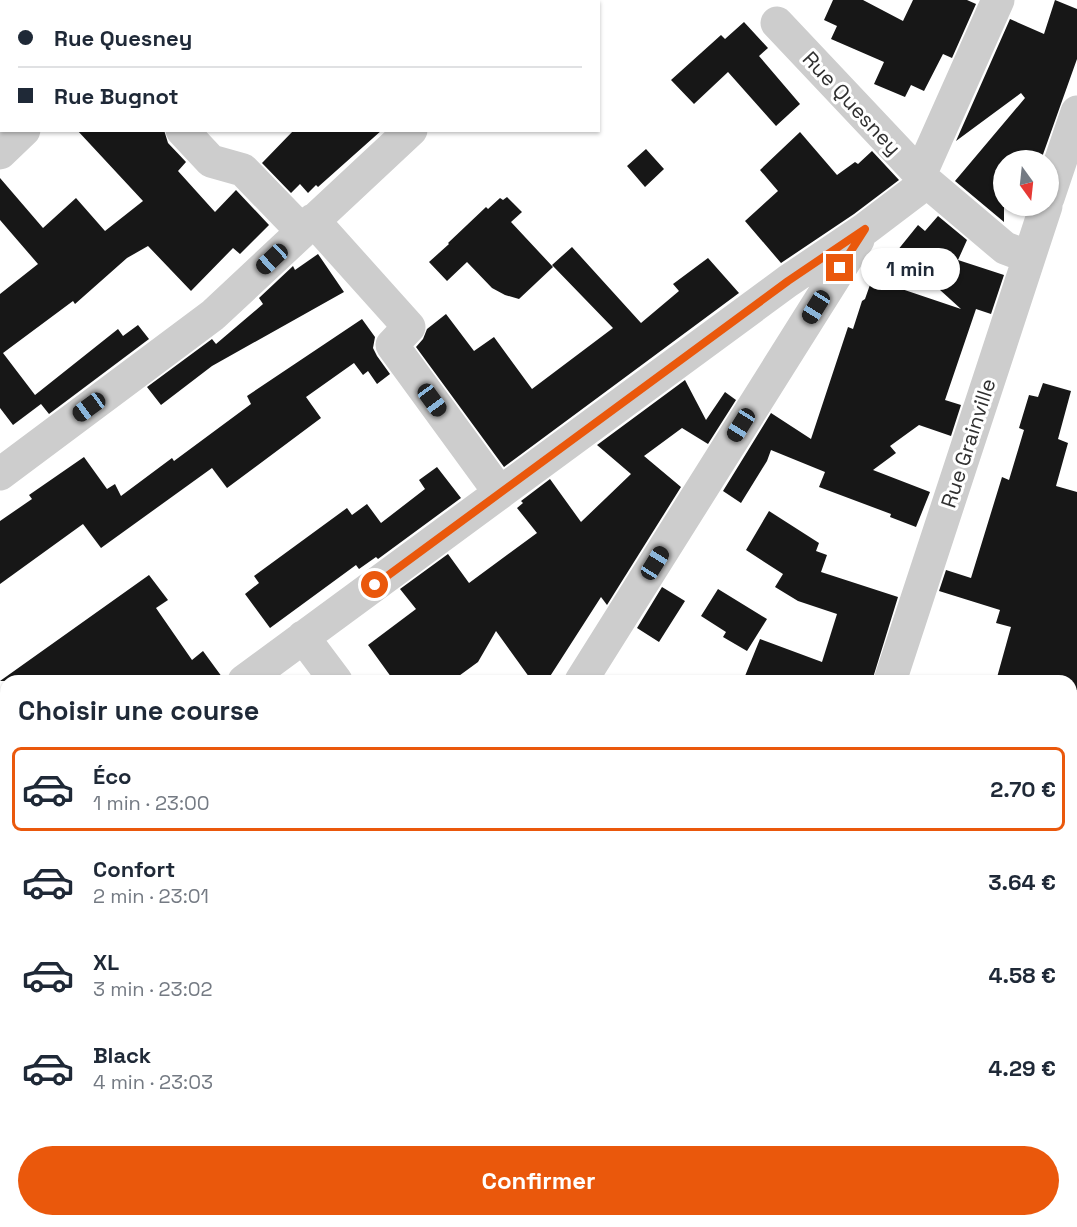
<!DOCTYPE html>
<html lang="fr">
<head>
<meta charset="utf-8">
<style>
	:root { --surface:#fff; --page:#f2f2f3; --text:#1f2937; --muted:#747a83; --line:#e0e1e3; --accent:#ea580c }
	body { margin:0; font-family:"Space Grotesk",sans-serif; background:var(--page); color:var(--text); height:100vh; display:flex; flex-direction:column; font-size:22px; white-space:nowrap }
	* { box-sizing:border-box; margin:0 }
	p { font-size:20px; color:var(--muted) }
	.icon { flex:none; width:33px; height:33px; fill:none; stroke:currentColor; stroke-width:2; stroke-linecap:round; stroke-linejoin:round }
	.map { position:relative; flex:1; overflow:hidden }
	.panel { position:absolute; left:0px; top:675px; width:1077px; height:552px; display:flex; flex-direction:column; background:var(--surface); border-radius:18px 18px 0 0; box-shadow:0 2px 4px #0004 }
	.panel>* { flex:none }
	.hud { position:absolute; left:0px; top:0px; width:600px; height:132px; box-shadow:0 2px 4px #0004; display:grid; align-content:center; height:132px; padding:0 18px; background:var(--surface) }
	.needle { width:39px; rotate:165deg }
	.tools { position:absolute; left:993px; top:150px; display:grid; gap:12px }
	.tools a { display:grid; place-items:center; width:66px; height:66px; border-radius:50%; background:var(--surface); box-shadow:0 2px 4px #0004; font-size:30px }
	.end { position:absolute; width:27px; height:27px; margin:-14px; border:8px solid #ea580c; background:#fff; box-shadow:0 0 0 3px #fff }
	.from { border-radius:50% }
	.bubble { position:absolute; height:42px; border-radius:21px; background:var(--surface); box-shadow:0 2px 4px #0004; font-size:20px; font-weight:600; line-height:42px; text-align:center }
	.car { position:absolute; width:18px; height:36px; margin:-18px -9px; border-radius:8px; box-shadow:0 0 4px 2px #0007; background:linear-gradient(#222 24%,#8ab4d8 0 40%,#222 0 76%,#8ab4d8 0 86%,#222 0) }
	.hud b { display:flex; align-items:center; gap:21px; height:57px; font-size:22px }
	.hud b+b { border-top:2px solid var(--line) }
	.hud i { width:15px; height:15px; background:var(--text) }
	ul { padding:0; list-style:none }
	li { display:flex; align-items:center; gap:18px; height:84px; margin:0 12px 9px; padding:0 6px; border:3px solid transparent; border-radius:9px }
	li div { flex:1 }
	li b { display:block; font-size:22px }
	li em { font-style:normal; font-weight:600 }
	li.on { border-color:var(--accent) }
	li>.icon { width:54px; height:54px; stroke-width:1.5 }
	h2 { padding:0 18px; font-size:27px; line-height:72px }
	.primary-button { display:flex; gap:12px; margin-top:auto; padding:12px 18px }
	.primary-button a { flex:1; height:69px; border-radius:36px; background:var(--accent); color:#fff; font-size:24px; font-weight:600; line-height:69px; text-align:center }
	.map>svg:first-child { display:block }
	.building { fill:#171717 }
	.lines { fill:none; stroke-linecap:round; stroke-linejoin:round }
	.minor { stroke:#cdcdcd; stroke-width:33 }
	.tram { stroke:#858585; stroke-width:1.5 }
	.route { stroke:#ea580c; stroke-width:8 }
	.labels { text-anchor:middle; dominant-baseline:central; stroke-width:6; stroke-linejoin:round; paint-order:stroke }
	.street-label { font-size:21px; fill:#303030; stroke:#fff }
</style>
</head>
<body>
<div class="map">
<svg width="1077" height="1227" viewBox="0 0 1077 1227">
	<rect width="100%" height="100%" fill="#fff"/>
	<!-- building -->
	<path class="building" d="M 833,0 L 863,0 L 903,21 L 913,0 L 967,0 L 976,4 L 952,58 L 943,54 L 924,91 L 911,85 L 905,97 L 874,84 L 884,62 L 831,39 L 837,26 L 824,20 Z
		M 1055,0 L 1077,9 L 1077,59 L 1041,160 L 1004,160 L 1004,222 L 955,181 L 1025,98 L 1021,93 L 956,141 L 1010,19 L 1044,34 Z
		M 744,22 L 768,48 L 759,56 L 800,104 L 776,126 L 728,72 L 694,104 L 671,80 L 721,35 L 725,39 Z
		M 77,130 L 164,130 L 168,143 L 186,162 L 178,171 L 215,212 L 236,190 L 269,225 L 240,254 L 233,248 L 191,291 L 148,246 L 127,258 L 75,304 L 73,301 L 3,353 L 35,395 L 118,329 L 123,336 L 138,325 L 149,339 L 49,414 L 41,404 L 13,425 L 0,408 L 0,294 L 38,264 L 0,220 L 0,178 L 43,228 L 76,198 L 105,231 L 143,201 Z
		M 294,130 L 382,130 L 318,187 L 316,185 L 308,193 L 300,184 L 291,193 L 262,163 Z
		M 800,132 L 837,175 L 855,162 L 858,164 L 872,151 L 899,180 L 854,214 L 781,263 L 745,221 L 778,191 L 760,170 Z
		M 646,149 L 664,169 L 645,187 L 627,166 Z
		M 507,197 L 522,212 L 511,222 L 553,267 L 519,299 L 505,295 L 492,288 L 467,262 L 447,281 L 429,262 L 449,244 L 448,243 L 486,207 L 488,209 L 500,198 L 503,200 Z
		M 938,216 L 967,240 L 958,260 L 1004,275 L 991,314 L 976,309 L 945,400 L 961,405 L 951,436 L 919,425 L 890,446 L 896,453 L 873,470 L 930,492 L 916,527 L 890,517 L 891,514 L 819,487 L 825,472 L 771,450 L 767,461 L 741,503 L 723,491 L 771,413 L 811,439 L 848,327 L 853,329 L 862,301 L 865,299 L 872,279 L 961,309 L 897,251 L 918,225 L 925,231 Z
		M 572,247 L 641,323 L 679,291 L 673,284 L 708,258 L 739,293 L 504,467 L 416,347 L 423,339 L 427,329 L 446,314 L 474,351 L 494,337 L 532,389 L 613,328 L 552,265 Z
		M 318,254 L 344,292 L 212,366 L 161,405 L 147,387 L 212,339 L 216,344 L 263,304 L 259,298 L 293,266 L 295,270 Z
		M 362,319 L 375,337 L 373,348 L 377,356 L 390,374 L 377,384 L 368,371 L 363,375 L 354,363 L 306,397 L 321,418 L 227,488 L 212,468 L 101,548 L 83,524 L 0,584 L 0,521 L 32,499 L 29,495 L 84,457 L 107,489 L 115,484 L 121,496 L 172,458 L 174,461 L 251,404 L 247,396 Z
		M 685,380 L 706,420 L 725,392 L 736,400 L 708,444 L 682,428 L 644,456 L 681,487 L 607,605 L 601,597 L 547,681 L 532,681 L 496,631 L 478,662 L 452,681 L 394,681 L 368,645 L 416,609 L 400,589 L 448,554 L 469,583 L 537,533 L 517,508 L 523,503 L 521,501 L 550,479 L 581,522 L 631,474 L 597,445 Z
		M 1043,383 L 1071,391 L 1058,439 L 1068,443 L 1056,486 L 1077,492 L 1077,690 L 1071,689 L 1071,681 L 996,681 L 1011,627 L 996,623 L 1000,610 L 939,591 L 946,570 L 971,578 L 1002,477 L 1009,480 L 1024,430 L 1019,428 L 1029,395 L 1038,397 Z
		M 437,467 L 461,498 L 378,559 L 376,557 L 359,569 L 356,565 L 270,628 L 245,594 L 259,583 L 254,576 L 347,508 L 352,515 L 367,504 L 381,523 L 425,489 L 419,480 Z
		M 769,511 L 819,543 L 816,551 L 827,555 L 821,572 L 898,597 L 872,681 L 743,681 L 760,639 L 822,662 L 837,614 L 798,601 L 775,587 L 783,574 L 746,550 Z
		M 149,575 L 168,600 L 156,608 L 192,660 L 203,651 L 225,681 L 0,681 Z
		M 662,587 L 685,601 L 659,642 L 637,628 Z
		M 718,589 L 767,619 L 747,651 L 723,637 L 726,632 L 701,616 Z"/>
	<g class="lines">
		<!-- minor -->
		<path class="minor" d="M 161,2 L 163,0
			M 522,2 L 523,0
			M 777,23 L 927,182 L 1005,248 L 1029,257
			M 182,130 L 211,161 L 243,170 L 302,231
			M 0,153 L 24,130
			M 920,175 L 998,0
			M 1048,198 L 1077,112
			M 313,220 L 409,327 L 392,345 L 500,493
			M 0,474 L 213,315 L 411,130
			M 303,637 L 336,681
			M 244,681 L 788,281 L 865,229 L 927,182
			M 581,681 L 858,240
			M 890,681 L 1046,206
			M 0,863 L 6,859
			M 0,1061 L 6,1086
			M 1071,1159 L 1077,1138
			M 38,1221 L 39,1227
			M 261,1227 L 265,1221
			M 555,1227 L 558,1221
			M 710,1227 L 712,1221
			M 1052,1227 L 1053,1221"/>
		<!-- tram -->
		<path class="tram" d="M 0,1183 L 6,1208
			M 9,1221 L 10,1227"/>
	</g>
	<g class="lines">
		<!-- route -->
		<path class="route" d="M 375,585 L 788,281 L 865,229 L 840,268"/>
	</g>
	<g class="labels">
		<!-- street labels -->
		<g class="street-label">
			<text transform="translate(852 103) rotate(47)">Rue Quesney</text>
			<text transform="translate(968 443) rotate(-72)">Rue Grainville</text>
		</g>
	</g>
</svg>
<div class="tools">
<a><svg class="needle" viewBox="-14 -14 28 28"><path d="M0-13l5 13h-10z" fill="#e53935"/><path d="M0 13l5-13h-10z" fill="#747a83"/></svg></a>
</div>
<i class="end from" style="left:375px;top:585px"></i>
<i class="end" style="left:840px;top:268px"></i>
<div class="bubble" style="left:861px;top:248px;width:99px">1 min</div>
<i class="car" style="left:272px;top:259px;rotate:227deg"></i>
<i class="car" style="left:816px;top:307px;rotate:212deg"></i>
<i class="car" style="left:432px;top:400px;rotate:144deg"></i>
<i class="car" style="left:89px;top:407px;rotate:234deg"></i>
<i class="car" style="left:741px;top:425px;rotate:212deg"></i>
<i class="car" style="left:655px;top:563px;rotate:32deg"></i>
<div class="hud">
<b><i class="from"></i>Rue Quesney</b>
<b><i></i>Rue Bugnot</b>
</div>
<section class="panel">
<h2>Choisir une course</h2>
<ul>
<li class="on"><svg class="icon" aria-label="car" viewBox="0 0 24 24"><path d="M5 17H2v-5l4-1 3-4h7l3 4 3 1v5h-3M9 17h6M6 11h13"/><circle cx="7" cy="17" r="2"/><circle cx="17" cy="17" r="2"/></svg><div><b>Éco</b><p>1 min · 23:00</p></div><em>2.70 €</em></li>
<li><svg class="icon" aria-label="car" viewBox="0 0 24 24"><path d="M5 17H2v-5l4-1 3-4h7l3 4 3 1v5h-3M9 17h6M6 11h13"/><circle cx="7" cy="17" r="2"/><circle cx="17" cy="17" r="2"/></svg><div><b>Confort</b><p>2 min · 23:01</p></div><em>3.64 €</em></li>
<li><svg class="icon" aria-label="car" viewBox="0 0 24 24"><path d="M5 17H2v-5l4-1 3-4h7l3 4 3 1v5h-3M9 17h6M6 11h13"/><circle cx="7" cy="17" r="2"/><circle cx="17" cy="17" r="2"/></svg><div><b>XL</b><p>3 min · 23:02</p></div><em>4.58 €</em></li>
<li><svg class="icon" aria-label="car" viewBox="0 0 24 24"><path d="M5 17H2v-5l4-1 3-4h7l3 4 3 1v5h-3M9 17h6M6 11h13"/><circle cx="7" cy="17" r="2"/><circle cx="17" cy="17" r="2"/></svg><div><b>Black</b><p>4 min · 23:03</p></div><em>4.29 €</em></li>
</ul>
<div class="primary-button"><a>Confirmer</a></div>
</section>
</div>
</body>
</html>
